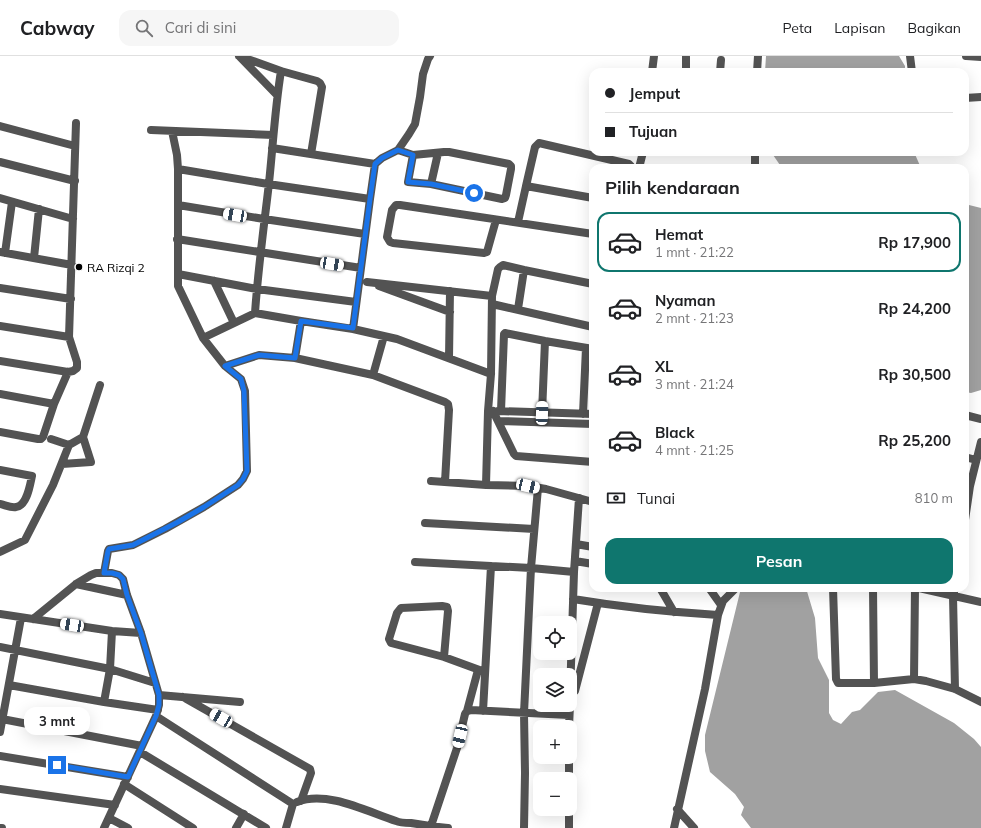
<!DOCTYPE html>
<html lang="id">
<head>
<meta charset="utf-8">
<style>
	:root { --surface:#fff; --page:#f6f6f6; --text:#202124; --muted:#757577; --line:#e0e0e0; --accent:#0f766e }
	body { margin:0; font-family:Mulish,sans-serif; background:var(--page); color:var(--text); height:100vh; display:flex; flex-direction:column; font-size:15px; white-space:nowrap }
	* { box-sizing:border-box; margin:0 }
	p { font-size:13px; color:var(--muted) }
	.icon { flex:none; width:22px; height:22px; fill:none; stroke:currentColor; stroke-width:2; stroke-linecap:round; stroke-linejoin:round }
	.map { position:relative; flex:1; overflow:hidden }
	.side { position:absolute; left:589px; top:108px; width:380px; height:428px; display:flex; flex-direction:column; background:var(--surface); border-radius:12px; box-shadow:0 4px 16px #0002 }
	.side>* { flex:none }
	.banner { position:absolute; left:589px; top:12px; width:380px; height:88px; border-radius:12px; box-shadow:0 4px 16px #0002; display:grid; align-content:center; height:88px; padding:0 16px; background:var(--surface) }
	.fabs { position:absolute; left:533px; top:560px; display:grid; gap:8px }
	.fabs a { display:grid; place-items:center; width:44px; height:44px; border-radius:8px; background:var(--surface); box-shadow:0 4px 16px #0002; font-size:20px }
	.end { position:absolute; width:18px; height:18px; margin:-9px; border:5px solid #1a73e8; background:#fff; box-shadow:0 0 0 2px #fff }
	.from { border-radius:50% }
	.bubble { position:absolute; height:28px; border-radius:12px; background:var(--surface); box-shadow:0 4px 16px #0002; font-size:13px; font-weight:700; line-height:28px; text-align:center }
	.car { position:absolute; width:12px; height:24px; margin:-12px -6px; border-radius:5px; box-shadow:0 0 3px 1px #0007; background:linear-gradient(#fff 24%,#345 0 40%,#fff 0 76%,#345 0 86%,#fff 0) }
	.banner b { display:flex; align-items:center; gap:14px; height:38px; font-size:15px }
	.banner b+b { border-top:1px solid var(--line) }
	.banner i { width:10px; height:10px; background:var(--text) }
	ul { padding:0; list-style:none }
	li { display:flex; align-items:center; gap:12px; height:60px; margin:0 8px 6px; padding:0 8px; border:2px solid transparent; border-radius:12px }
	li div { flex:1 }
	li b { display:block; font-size:15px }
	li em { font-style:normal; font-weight:700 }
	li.selected { border-color:var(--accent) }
	li>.icon { width:36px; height:36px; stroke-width:1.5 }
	h2 { padding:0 16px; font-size:18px; line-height:48px }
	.pay { display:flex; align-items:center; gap:10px; height:44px; padding:0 16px; font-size:15px }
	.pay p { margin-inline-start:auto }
	.action { display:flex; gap:8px; margin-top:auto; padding:8px 16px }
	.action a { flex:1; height:46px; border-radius:12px; background:var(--accent); color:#fff; font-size:16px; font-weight:700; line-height:46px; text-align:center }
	header { display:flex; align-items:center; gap:24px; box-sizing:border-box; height:56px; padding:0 20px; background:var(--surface); border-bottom:1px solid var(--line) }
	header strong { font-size:19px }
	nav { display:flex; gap:22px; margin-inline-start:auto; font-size:14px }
	.search { width:280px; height:36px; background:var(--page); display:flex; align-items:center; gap:10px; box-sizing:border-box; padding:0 14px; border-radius:12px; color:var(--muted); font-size:15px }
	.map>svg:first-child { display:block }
	.water { fill:#a1a1a1 }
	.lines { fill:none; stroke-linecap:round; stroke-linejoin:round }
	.street { stroke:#535353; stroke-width:8 }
	.route { stroke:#1a73e8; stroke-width:5 }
	.poi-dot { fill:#000; stroke:#fff; stroke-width:1.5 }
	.labels { text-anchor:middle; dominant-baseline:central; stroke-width:3.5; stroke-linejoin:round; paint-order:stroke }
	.poi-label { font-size:12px; fill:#000; stroke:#fff; text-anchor:start }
</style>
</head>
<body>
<header>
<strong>Cabway</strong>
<div class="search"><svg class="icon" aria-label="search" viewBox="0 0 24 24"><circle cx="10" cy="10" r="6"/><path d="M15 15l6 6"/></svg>Cari di sini</div>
<nav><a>Peta</a><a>Lapisan</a><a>Bagikan</a></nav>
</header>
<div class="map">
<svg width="981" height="772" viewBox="0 0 981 772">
	<rect width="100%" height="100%" fill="#fff"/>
	<!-- water -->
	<path class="water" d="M 766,0 L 899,0 L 905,10 L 905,16 L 765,16 Z
		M 771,96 L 914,96 L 921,112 L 782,112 Z
		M 965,148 L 981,152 L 981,334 L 971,337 L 965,336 Z
		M 741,532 L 806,532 L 815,562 L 818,602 L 829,624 L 829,657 L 833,664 L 841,668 L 852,656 L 860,654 L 878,636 L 895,634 L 954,667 L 974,683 L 981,691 L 981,772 L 751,772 L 741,759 L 744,751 L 735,738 L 710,716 L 705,695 L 705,679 Z"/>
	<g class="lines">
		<!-- street -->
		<path class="street" d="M 239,0 L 281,15 L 317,25 L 320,27 L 322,31 L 311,98
			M 910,0 L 912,16
			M 966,0 L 981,1
			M 240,1 L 277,39
			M 652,16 L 654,0
			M 686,16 L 686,1
			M 720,16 L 721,4
			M 757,16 L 758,0
			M 965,42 L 981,41
			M 0,70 L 75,90
			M 151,74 L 273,79
			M 272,92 L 375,108 L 382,102 L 398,94 L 409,78 L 415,68 L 420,41 L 423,18 L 428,3 L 430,0
			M 398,94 L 413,99 L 444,96 L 449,96 L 509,108 L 511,110 L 511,113 L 506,139 L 505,142 L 502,143 L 431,128 L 408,126 L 413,99
			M 0,106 L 75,125
			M 639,112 L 643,96
			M 755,112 L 755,96
			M 178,113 L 268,128 L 370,143
			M 431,128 L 438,97
			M 526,130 L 535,91 L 539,87 L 629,108 L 631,110 L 631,112
			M 0,142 L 73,163
			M 178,149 L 264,163 L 365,178
			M 496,164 L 487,196 L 484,197 L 393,187 L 390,186 L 387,181 L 392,154 L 396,149 L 400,149 L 593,178
			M 518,166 L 526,130 L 593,142
			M 177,183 L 361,212
			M 0,196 L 72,209
			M 5,197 L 12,146
			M 34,202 L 39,153
			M 178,218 L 257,233 L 356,246
			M 214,225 L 234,267
			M 367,226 L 492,240
			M 379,230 L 450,256
			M 0,232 L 71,243
			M 492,248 L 593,271
			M 518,253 L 524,214
			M 255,257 L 301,265 L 353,273 L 397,283 L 491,318
			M 0,270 L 69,281 L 76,67
			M 353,273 L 370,143 L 375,108
			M 203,282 L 255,257 C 258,213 264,170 269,127 C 273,89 275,52 281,15
			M 295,302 L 301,265
			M 449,302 L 450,235
			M 0,305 L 68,316 L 73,315 L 77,312 L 77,306 L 69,281
			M 225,310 L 259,299 L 295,302 L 373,319 L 445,346 L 448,348 L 449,354 L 445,426
			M 373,319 L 384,280
			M 0,338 L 54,348
			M 493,355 L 514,398 L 516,400 L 593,406
			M 498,355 L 593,358
			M 501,355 L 504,278 L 505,277 L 545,285 L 593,293
			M 542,357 L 545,285
			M 583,358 L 586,292
			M 965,359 L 981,363
			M 499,365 L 593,368
			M 0,376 L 38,383 L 41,383 L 43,381 L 54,348 L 68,316
			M 51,383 L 69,389
			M 965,401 L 976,404
			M 62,408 L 91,406 L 83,381
			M 0,414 L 32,420 C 30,429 27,450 16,451 C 11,452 5,449 0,448
			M 431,425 L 486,429 L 528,430 L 546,433 L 593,446
			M 486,429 L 488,355 L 491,318 L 492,240 L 498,213 L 500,211 L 503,209 L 524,214 L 593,228
			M 965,464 L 970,430 L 981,386
			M 425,467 L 534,473
			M 576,488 L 593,491
			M 0,496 L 25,484 L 53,429 L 69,389 L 83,381 L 100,329
			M 575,505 L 593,508
			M 415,506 L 531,512 L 574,516
			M 104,517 L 108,495 L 109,493 L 133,489 L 165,473 L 204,451 L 238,429 L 243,423 L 247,415 L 245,335 L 241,323 L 225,310 L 203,282 L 178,230 L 178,113 L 177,99 L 172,75
			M 76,528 L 127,539
			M 660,532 L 674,556
			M 709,532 L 721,549
			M 833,532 L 836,623 L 838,627 L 874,627 L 914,623 L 926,625 L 955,633 L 981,646
			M 873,532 L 874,627
			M 919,532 L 981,546
			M 955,532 L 953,540 L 955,633
			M 573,543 C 621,551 669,556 718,559
			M 0,558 L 112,575 L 141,577
			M 33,563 L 76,528 L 91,519 L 96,517 L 112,517 L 119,519 L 123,523 L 127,539 L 141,577 L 159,639 L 159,649 L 156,660 L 104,772
			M 112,575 L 110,613 L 155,627
			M 0,591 L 110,613 L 104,646
			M 444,601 L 448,555 L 447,551 L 442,550 L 401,552 L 397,557 L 389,583 L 391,587 L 444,601 L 485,616
			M 914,623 L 915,532
			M 9,629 L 104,646 L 158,654
			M 159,639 L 240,646
			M 570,639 L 574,516 L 579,442
			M 570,640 L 575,635 L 598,547
			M 183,641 L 310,713 L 311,717 L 301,745
			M 467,655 L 478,614
			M 483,655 L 491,510
			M 156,660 L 293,748 L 286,772
			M 2,663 L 142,690
			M 569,671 L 570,649
			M 0,676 L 21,562
			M 140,696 L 266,772
			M 0,700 L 128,721
			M 569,723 L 569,701
			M 124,728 L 193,772
			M 0,733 L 115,749
			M 297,746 C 327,734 368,756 396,765 C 400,767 406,767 411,767 C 423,769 435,771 448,772
			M 677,753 L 694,772
			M 109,762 L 128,772
			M 431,770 L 457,692 L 465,658 L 467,655 L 471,654 L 569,659
			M 0,772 L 2,772
			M 236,772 L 244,758
			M 524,772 L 525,717 L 524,657 L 531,512 L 538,432
			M 569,772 L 569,753
			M 674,772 L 705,633 L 718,559 L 723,545 L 736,532"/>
	</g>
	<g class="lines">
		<!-- route -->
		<path class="route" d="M 57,709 L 128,721 L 156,660 L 159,649 L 159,639 L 141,577 L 127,539 L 123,523 L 119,519 L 112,517 L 104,517 L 108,495 L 109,493 L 133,489 L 178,466 L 204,451 L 238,429 L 243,423 L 247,415 L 244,335 L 241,323 L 225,310 L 259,299 L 295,302 L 301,265 L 353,272 L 370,143 L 375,108 L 382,102 L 398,94 L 413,99 L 408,126 L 431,128 L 474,137"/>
	</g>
	<!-- markers -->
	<circle class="poi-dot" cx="79" cy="211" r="4"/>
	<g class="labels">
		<!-- poi labels -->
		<g class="poi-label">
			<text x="87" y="211">RA Rizqi 2</text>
		</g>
	</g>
</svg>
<div class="fabs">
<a><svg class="icon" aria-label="locate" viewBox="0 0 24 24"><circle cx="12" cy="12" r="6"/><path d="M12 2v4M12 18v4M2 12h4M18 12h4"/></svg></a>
<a><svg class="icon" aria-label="layers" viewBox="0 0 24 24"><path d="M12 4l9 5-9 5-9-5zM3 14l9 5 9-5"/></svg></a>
<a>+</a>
<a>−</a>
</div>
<i class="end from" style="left:474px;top:137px"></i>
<i class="end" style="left:57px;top:709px"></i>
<div class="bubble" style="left:24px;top:651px;width:66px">3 mnt</div>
<i class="car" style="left:235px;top:159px;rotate:280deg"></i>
<i class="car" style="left:332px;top:208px;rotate:99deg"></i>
<i class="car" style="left:542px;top:357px;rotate:2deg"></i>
<i class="car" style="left:528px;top:430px;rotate:103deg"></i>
<i class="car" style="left:72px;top:569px;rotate:279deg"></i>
<i class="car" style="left:221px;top:662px;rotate:300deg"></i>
<i class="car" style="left:460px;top:680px;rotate:193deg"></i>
<div class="banner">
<b><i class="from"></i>Jemput</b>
<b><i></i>Tujuan</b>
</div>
<section class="side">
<h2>Pilih kendaraan</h2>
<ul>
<li class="selected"><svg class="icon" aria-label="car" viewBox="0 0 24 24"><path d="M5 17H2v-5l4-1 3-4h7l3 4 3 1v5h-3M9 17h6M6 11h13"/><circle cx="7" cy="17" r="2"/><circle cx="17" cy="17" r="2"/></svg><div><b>Hemat</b><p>1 mnt · 21:22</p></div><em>Rp 17,900</em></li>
<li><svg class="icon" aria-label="car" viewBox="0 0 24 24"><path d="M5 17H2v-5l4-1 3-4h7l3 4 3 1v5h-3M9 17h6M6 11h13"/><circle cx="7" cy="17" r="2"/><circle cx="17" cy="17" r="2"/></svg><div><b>Nyaman</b><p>2 mnt · 21:23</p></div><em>Rp 24,200</em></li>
<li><svg class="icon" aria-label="car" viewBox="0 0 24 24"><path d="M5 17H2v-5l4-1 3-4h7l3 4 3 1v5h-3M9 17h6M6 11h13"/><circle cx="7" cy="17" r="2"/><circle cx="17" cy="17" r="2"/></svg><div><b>XL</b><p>3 mnt · 21:24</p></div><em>Rp 30,500</em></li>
<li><svg class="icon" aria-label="car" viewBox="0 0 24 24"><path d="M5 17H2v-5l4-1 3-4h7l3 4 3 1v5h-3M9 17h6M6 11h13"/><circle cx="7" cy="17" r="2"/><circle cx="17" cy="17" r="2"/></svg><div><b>Black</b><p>4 mnt · 21:25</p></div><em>Rp 25,200</em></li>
</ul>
<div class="pay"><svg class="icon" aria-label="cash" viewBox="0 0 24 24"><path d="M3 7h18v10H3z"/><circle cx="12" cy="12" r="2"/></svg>Tunai<p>810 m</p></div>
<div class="action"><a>Pesan</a></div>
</section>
</div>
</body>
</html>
